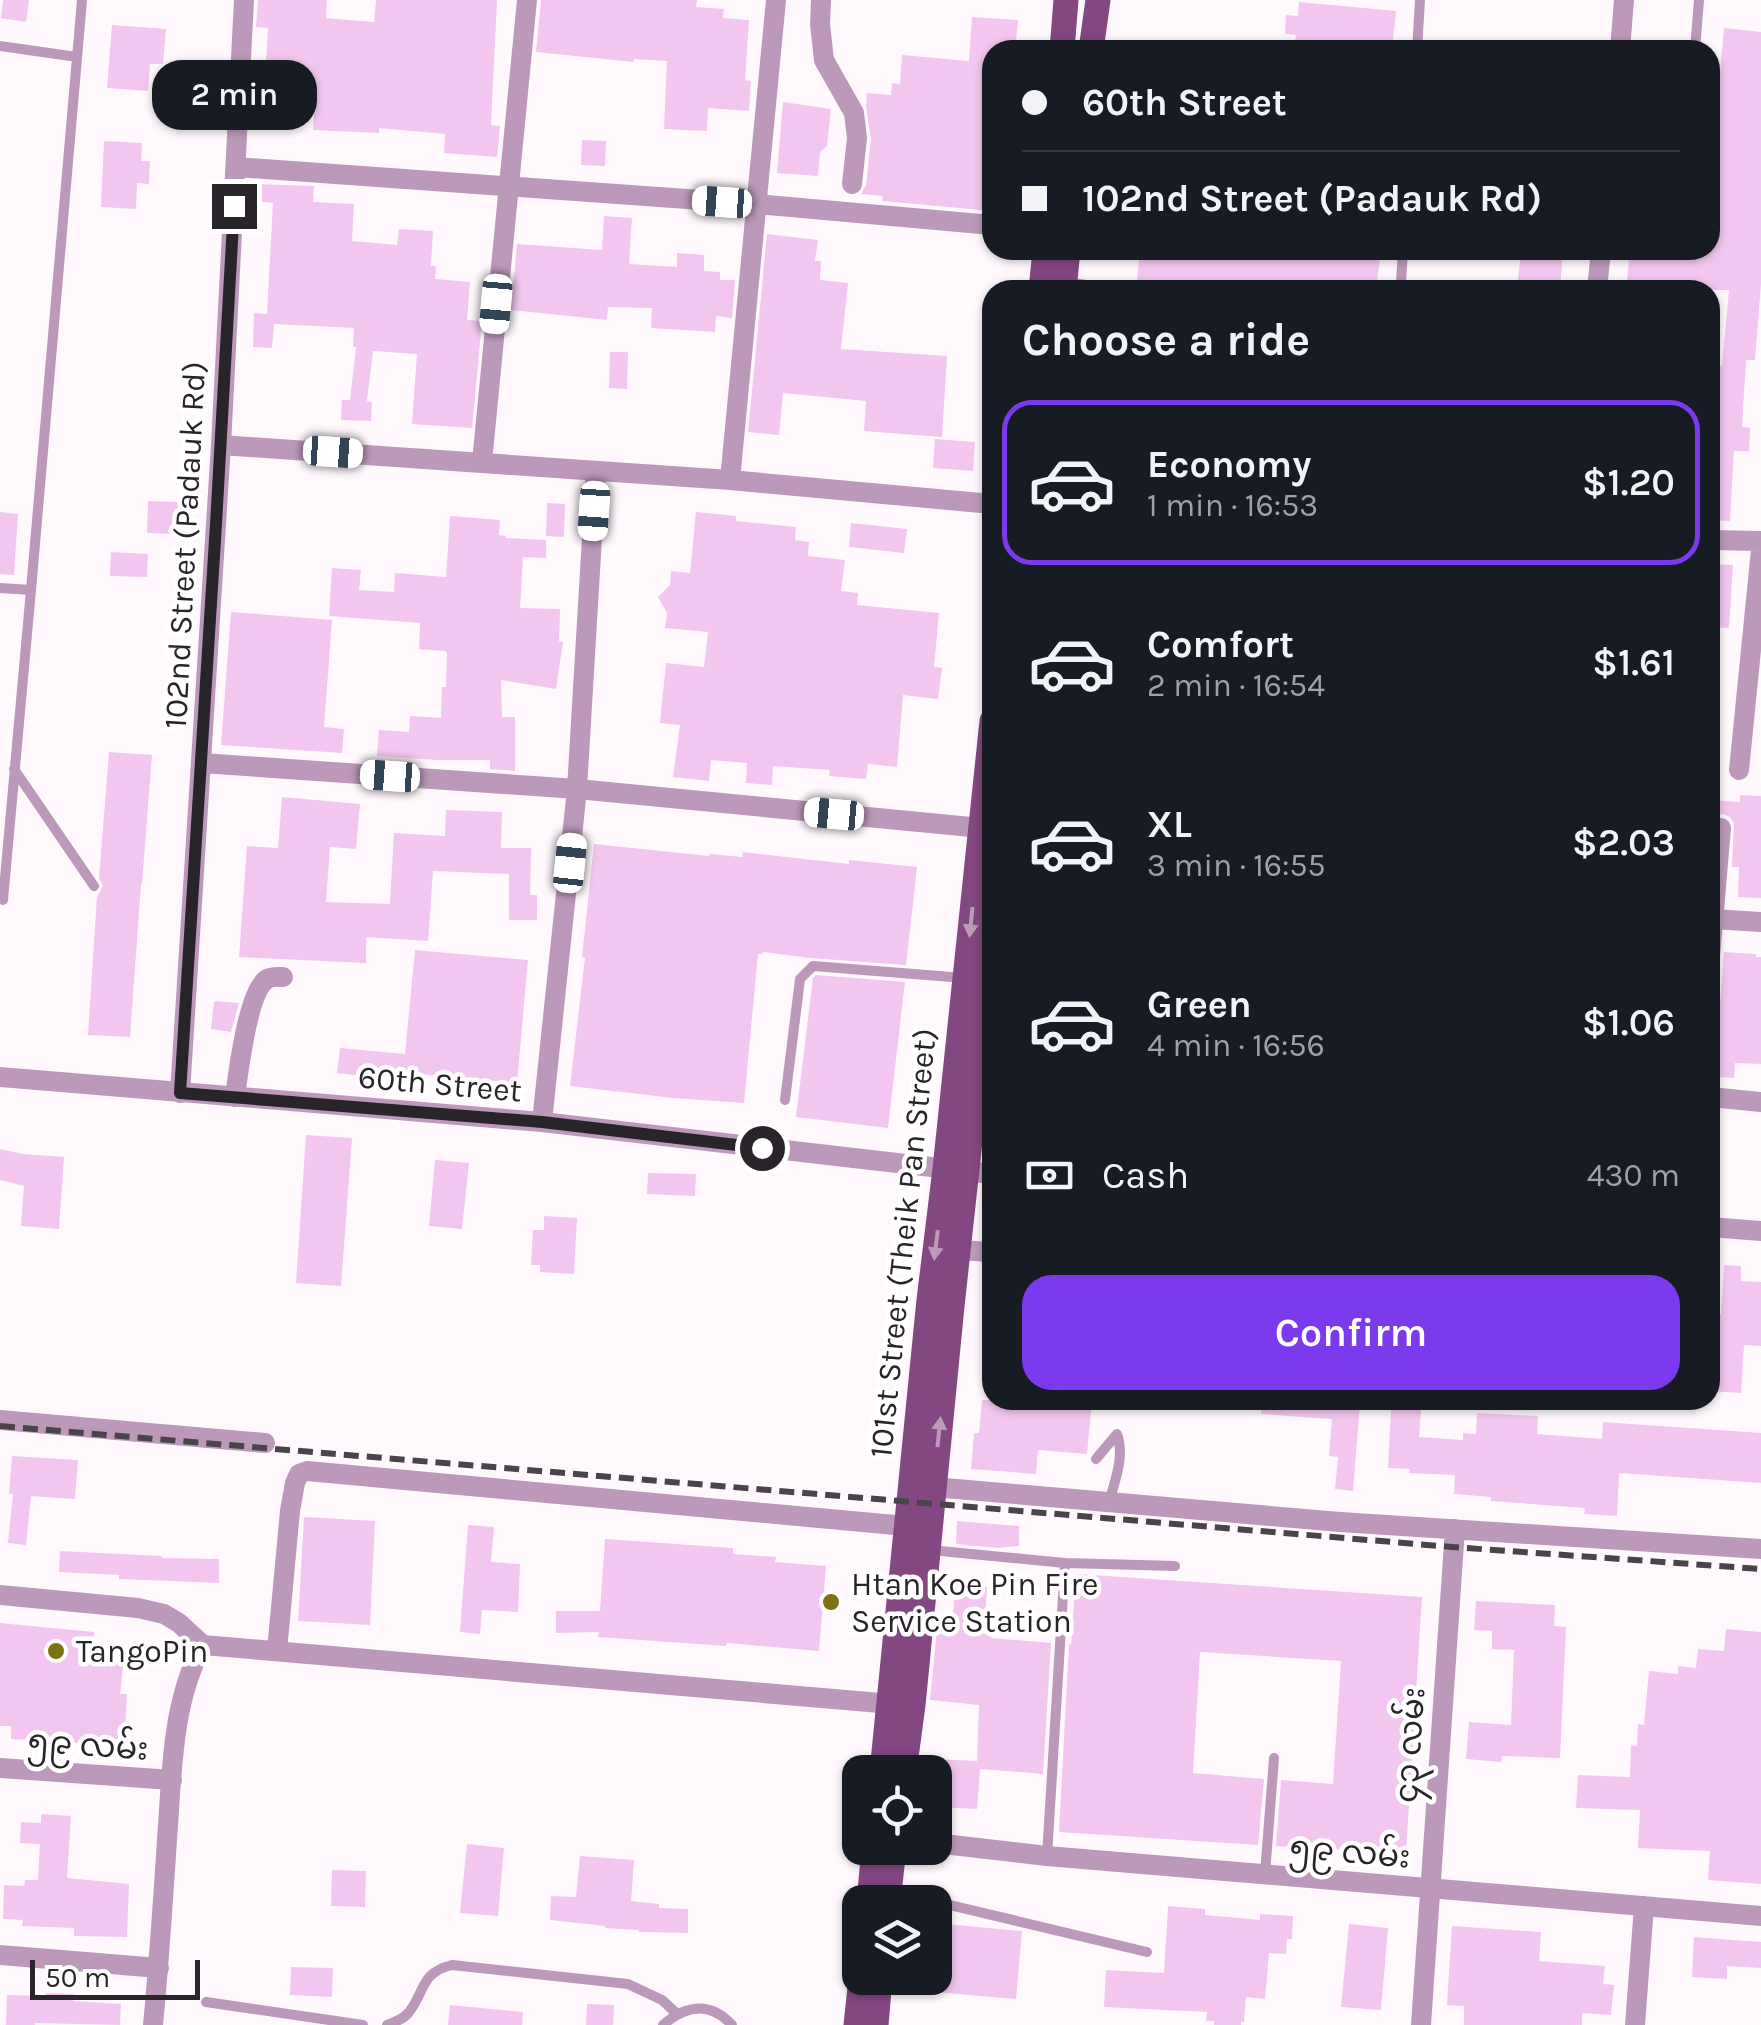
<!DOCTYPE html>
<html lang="en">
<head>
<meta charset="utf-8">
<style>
	:root { --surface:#171b24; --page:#242831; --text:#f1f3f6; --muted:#9ea1a6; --line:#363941; --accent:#7c3aed }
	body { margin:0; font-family:Karla,"Noto Sans Myanmar",sans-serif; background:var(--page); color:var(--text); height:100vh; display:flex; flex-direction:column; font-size:38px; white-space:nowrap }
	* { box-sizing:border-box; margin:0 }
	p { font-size:32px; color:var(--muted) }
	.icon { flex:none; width:55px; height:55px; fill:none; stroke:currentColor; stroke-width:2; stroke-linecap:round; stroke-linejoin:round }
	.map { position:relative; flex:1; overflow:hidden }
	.details { position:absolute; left:982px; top:280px; width:738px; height:1130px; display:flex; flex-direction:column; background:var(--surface); border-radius:30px; box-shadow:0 2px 8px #0004 }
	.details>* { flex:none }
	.top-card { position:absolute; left:982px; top:40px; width:738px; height:220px; border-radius:30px; box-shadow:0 2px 8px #0004; display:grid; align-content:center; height:220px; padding:0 40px; background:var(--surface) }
	.controls { position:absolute; left:842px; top:1755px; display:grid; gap:20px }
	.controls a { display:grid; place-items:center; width:110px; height:110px; border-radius:20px; background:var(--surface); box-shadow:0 2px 8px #0004; font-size:50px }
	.scale { position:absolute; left:30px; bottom:25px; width:170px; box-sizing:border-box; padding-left:10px; border:5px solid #292429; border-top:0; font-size:28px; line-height:35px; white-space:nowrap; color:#292429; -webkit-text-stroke:8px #fff; paint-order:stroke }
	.end { position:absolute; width:45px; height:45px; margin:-22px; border:12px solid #292429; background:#fff; box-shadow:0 0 0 5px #fff }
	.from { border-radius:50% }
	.bubble { position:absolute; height:70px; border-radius:30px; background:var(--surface); box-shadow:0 2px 8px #0004; font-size:32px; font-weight:600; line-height:70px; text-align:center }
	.car { position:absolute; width:30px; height:60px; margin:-30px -15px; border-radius:12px; box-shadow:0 0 8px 2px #0007; background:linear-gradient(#fff 24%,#345 0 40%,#fff 0 76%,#345 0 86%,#fff 0) }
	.top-card b { display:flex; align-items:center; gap:35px; height:95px; font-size:38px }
	.top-card b+b { border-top:2px solid var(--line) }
	.top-card i { width:25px; height:25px; background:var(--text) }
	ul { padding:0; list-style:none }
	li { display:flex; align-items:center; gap:30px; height:165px; margin:0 20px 15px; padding:0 20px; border:5px solid transparent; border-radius:30px }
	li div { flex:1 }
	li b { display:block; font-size:38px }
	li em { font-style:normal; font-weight:600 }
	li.active { border-color:var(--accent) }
	li>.icon { width:90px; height:90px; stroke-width:1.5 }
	h2 { padding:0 40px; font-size:45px; line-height:120px }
	.pay { display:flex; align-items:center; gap:25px; height:110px; padding:0 40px; font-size:38px }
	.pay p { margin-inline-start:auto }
	.action { display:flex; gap:20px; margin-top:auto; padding:20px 40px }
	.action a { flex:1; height:115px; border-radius:30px; background:var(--accent); color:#fff; font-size:40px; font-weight:600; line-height:115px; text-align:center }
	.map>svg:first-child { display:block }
	.building { fill:#f3c6f0 }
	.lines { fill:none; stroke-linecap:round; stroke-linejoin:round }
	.lane { stroke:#bc99ba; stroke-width:10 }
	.street { stroke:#bc99ba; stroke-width:20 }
	.primary { stroke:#834781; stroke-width:25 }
	.rail { stroke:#494449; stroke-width:6; stroke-dasharray:15 8; stroke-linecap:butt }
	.oneway { fill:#bb9aba }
	.route { stroke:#292429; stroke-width:12 }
	.poi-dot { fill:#7d7112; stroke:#fff; stroke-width:4 }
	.labels { text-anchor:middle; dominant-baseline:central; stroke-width:9; stroke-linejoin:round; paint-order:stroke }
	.street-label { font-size:32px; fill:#292429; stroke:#fff }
	.poi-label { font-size:32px; fill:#292429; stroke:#fff; text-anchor:start }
</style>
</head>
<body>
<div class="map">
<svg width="1761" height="2025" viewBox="0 0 1761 2025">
	<rect width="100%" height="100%" fill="#fff9fe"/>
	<!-- building -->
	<path class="building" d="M 3,0 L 29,0 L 26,22 L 1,18 Z
		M 258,0 L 327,0 L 326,18 L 374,22 L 376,0 L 497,0 L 491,125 L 500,126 L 497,157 L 444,153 L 445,134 L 379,128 L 379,133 L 313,130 L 314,114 L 294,113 L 295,91 L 285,91 L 287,62 L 266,60 L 268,28 L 256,27 Z
		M 541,0 L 697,0 L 696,7 L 724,9 L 723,18 L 749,20 L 745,80 L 751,81 L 749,111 L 708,108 L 707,131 L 664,129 L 667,61 L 634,59 L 634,62 L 536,52 Z
		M 1299,2 L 1396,11 L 1392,50 L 1294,50 L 1296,35 L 1285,34 L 1286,15 L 1298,16 Z
		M 972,17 L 1018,20 L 1015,50 L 992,50 L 992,211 L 882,201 L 883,196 L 861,194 L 866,185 L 871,139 L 866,106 L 867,93 L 891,95 L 892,83 L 900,84 L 902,55 L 969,61 Z
		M 112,25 L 166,29 L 163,64 L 150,64 L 148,91 L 107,88 Z
		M 1724,28 L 1761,32 L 1761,284 L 1755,360 L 1746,360 L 1742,427 L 1750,428 L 1749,451 L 1734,451 L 1730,521 L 1710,520 L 1710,365 L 1722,366 L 1729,290 L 1626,290 L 1630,250 L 1710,250 L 1710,186 Z
		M 783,102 L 831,109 L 827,146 L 820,152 L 818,176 L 777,173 Z
		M 582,140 L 606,141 L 605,166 L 581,165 Z
		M 104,141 L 142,143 L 141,161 L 150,161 L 149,184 L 137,183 L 136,209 L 101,207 Z
		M 254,184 L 314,186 L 313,202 L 354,204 L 352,241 L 397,245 L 399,229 L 433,231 L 431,266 L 436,266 L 435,279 L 470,282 L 467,320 L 482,321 L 472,428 L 412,424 L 417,354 L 373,351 L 367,401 L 372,402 L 371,421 L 341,420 L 342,400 L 350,400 L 356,347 L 353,347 L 354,328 L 274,324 L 272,348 L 253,347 L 254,313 L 267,314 L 273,203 L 253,201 Z
		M 604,216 L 632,218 L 629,264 L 677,267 L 677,253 L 704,255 L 704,271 L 720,272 L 720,280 L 735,280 L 732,318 L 716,316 L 715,332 L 651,328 L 652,308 L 608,307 L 607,320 L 511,310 L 517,244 L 602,250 Z
		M 767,234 L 818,240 L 815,261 L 821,261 L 820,280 L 848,283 L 841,349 L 947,356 L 942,437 L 864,431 L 866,401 L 783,393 L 779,435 L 748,432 Z
		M 1140,250 L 1285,250 L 1324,254 L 1324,250 L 1381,250 L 1376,290 L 1156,290 L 1157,282 L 1137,281 Z
		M 1521,250 L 1563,250 L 1560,290 L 1517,290 Z
		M 610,352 L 628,352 L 627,389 L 609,388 Z
		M 935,439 L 975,442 L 973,471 L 933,468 Z
		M 148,501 L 178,502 L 176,534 L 147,533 Z
		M 547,503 L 565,504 L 564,537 L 546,536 Z
		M 0,512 L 18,514 L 14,575 L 0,574 Z
		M 696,512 L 736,516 L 736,521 L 796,527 L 795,540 L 809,542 L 808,556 L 845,560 L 841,591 L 858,593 L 857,605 L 939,613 L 934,667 L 942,668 L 938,699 L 903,695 L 897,767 L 868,764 L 866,779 L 829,776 L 830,770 L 773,766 L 772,785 L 746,783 L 747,763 L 711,760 L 709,781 L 673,777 L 680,725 L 660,723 L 666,663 L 704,667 L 708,632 L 665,628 L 667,613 L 658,597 L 670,585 L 671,571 L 690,573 Z
		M 450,516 L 500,520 L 499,535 L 506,536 L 506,538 L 546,540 L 546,558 L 523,557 L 520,608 L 560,609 L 559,641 L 563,642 L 556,689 L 501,680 L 502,717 L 515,717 L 515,771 L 490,769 L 490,760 L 437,760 L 377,756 L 379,730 L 409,732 L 410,716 L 441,718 L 442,687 L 446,687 L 447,653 L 445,651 L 419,649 L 420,623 L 329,616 L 332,568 L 361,570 L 359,590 L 394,592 L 395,573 L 446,577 Z
		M 851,523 L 907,529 L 904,553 L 849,547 Z
		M 111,552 L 148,554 L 147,577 L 110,576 Z
		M 1714,564 L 1733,565 L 1729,628 L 1710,627 L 1710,568 L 1713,569 Z
		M 231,612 L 332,620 L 324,727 L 344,729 L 342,753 L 221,745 Z
		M 109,752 L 152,755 L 142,884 L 141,884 L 130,1037 L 88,1035 L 97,897 L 103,886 L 99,878 Z
		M 1740,795 L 1761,796 L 1761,898 L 1738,897 L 1739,867 L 1732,867 L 1734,823 L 1730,817 L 1723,814 L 1716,815 L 1710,819 L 1711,800 L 1740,802 Z
		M 282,797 L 360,804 L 356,849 L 330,847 L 326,902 L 390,904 L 394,833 L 445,836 L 446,810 L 502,812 L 501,848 L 531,848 L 530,895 L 537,895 L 537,920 L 509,920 L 509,874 L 433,871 L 428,941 L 366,937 L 366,963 L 239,957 L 247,846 L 278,848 Z
		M 594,844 L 709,856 L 710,854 L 742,857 L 743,852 L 849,864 L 849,860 L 917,867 L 906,965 L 810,958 L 763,952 L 763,954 L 758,954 L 744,1103 L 673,1098 L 570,1086 L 585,958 L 582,957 Z
		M 415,950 L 528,960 L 517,1083 L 374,1070 L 373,1077 L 337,1073 L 340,1048 L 405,1054 Z
		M 1724,952 L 1756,954 L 1756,957 L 1761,957 L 1761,1064 L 1735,1063 L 1734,1078 L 1716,1077 L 1718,1052 L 1714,1052 L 1716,1017 L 1719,1017 Z
		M 816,975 L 905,982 L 888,1128 L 796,1117 L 813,978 Z
		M 214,1001 L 239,1003 L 231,1032 L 211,1029 Z
		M 306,1135 L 352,1138 L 341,1286 L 296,1283 Z
		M 0,1149 L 23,1154 L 64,1157 L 59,1229 L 21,1226 L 24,1186 L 0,1180 Z
		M 435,1160 L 469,1163 L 462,1229 L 429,1226 Z
		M 648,1173 L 696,1174 L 695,1196 L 647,1194 Z
		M 544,1216 L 577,1218 L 574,1274 L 540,1272 L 540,1265 L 531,1265 L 533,1230 L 544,1230 Z
		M 1724,1265 L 1741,1266 L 1741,1281 L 1761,1282 L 1761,1346 L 1744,1345 L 1741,1393 L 1710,1391 L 1710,1314 L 1721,1314 Z
		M 982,1400 L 1092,1400 L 1087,1454 L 1038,1450 L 1036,1474 L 971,1469 L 974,1433 L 979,1433 Z
		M 1262,1400 L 1321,1400 L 1360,1404 L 1353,1491 L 1335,1489 L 1338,1457 L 1329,1456 L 1332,1419 L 1261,1414 Z
		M 1391,1409 L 1421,1410 L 1419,1437 L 1463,1440 L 1463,1433 L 1476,1434 L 1477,1413 L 1538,1416 L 1537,1434 L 1602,1439 L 1603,1422 L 1761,1433 L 1761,1483 L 1619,1473 L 1617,1516 L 1584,1514 L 1585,1508 L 1491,1501 L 1491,1497 L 1454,1494 L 1455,1475 L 1409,1473 L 1410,1469 L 1388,1468 Z
		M 12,1456 L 78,1460 L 75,1499 L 31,1496 L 26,1545 L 8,1543 L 13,1494 L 9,1494 Z
		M 304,1517 L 375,1521 L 370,1625 L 298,1621 Z
		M 957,1521 L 1019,1526 L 1019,1546 L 998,1548 L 956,1544 Z
		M 468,1525 L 494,1527 L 491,1562 L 520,1564 L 518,1612 L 482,1610 L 480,1634 L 460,1632 Z
		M 605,1539 L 733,1548 L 733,1554 L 776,1557 L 775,1562 L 826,1566 L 819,1651 L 727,1643 L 726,1646 L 598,1637 L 599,1632 L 556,1633 L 556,1611 L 600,1611 Z
		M 60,1551 L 162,1556 L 162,1558 L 219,1559 L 219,1583 L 119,1579 L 119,1575 L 59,1572 Z
		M 1076,1574 L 1422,1597 L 1406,1854 L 1276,1846 L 1281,1780 L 1333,1784 L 1341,1661 L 1200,1652 L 1193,1773 L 1264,1779 L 1258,1845 L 1059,1832 L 1069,1644 L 1071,1645 Z
		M 959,1585 L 987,1587 L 984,1634 L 992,1634 L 991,1638 L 1051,1643 L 1043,1774 L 980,1769 L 977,1809 L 935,1807 L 935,1759 L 977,1761 L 979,1705 L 930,1700 L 937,1629 L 952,1630 L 954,1600 L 959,1600 Z
		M 1476,1601 L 1555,1605 L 1554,1626 L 1566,1627 L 1560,1758 L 1502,1756 L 1501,1762 L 1466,1759 L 1469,1722 L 1511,1725 L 1514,1650 L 1492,1649 L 1492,1631 L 1474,1630 Z
		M 0,1623 L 94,1632 L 92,1656 L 124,1659 L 120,1694 L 127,1694 L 124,1746 L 11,1739 L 11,1726 L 0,1726 Z
		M 1726,1629 L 1761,1632 L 1761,1884 L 1708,1880 L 1710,1851 L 1638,1848 L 1640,1810 L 1576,1808 L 1578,1775 L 1630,1777 L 1631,1745 L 1637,1746 L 1638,1724 L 1644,1725 L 1649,1671 L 1678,1674 L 1678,1666 L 1696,1668 L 1698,1649 L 1724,1651 Z
		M 41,1814 L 71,1816 L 67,1878 L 129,1884 L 127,1937 L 74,1936 L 74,1928 L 22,1926 L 23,1920 L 3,1919 L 4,1885 L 24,1886 L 25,1880 L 38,1880 L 40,1844 L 20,1843 L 21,1822 L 41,1823 Z
		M 467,1844 L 504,1848 L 498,1916 L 460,1913 Z
		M 580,1856 L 634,1860 L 631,1901 L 659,1904 L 659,1908 L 688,1909 L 688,1933 L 639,1932 L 639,1930 L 605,1928 L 605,1926 L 550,1920 L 551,1896 L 576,1897 Z
		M 332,1870 L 366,1871 L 365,1907 L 331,1906 Z
		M 1168,1906 L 1205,1909 L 1205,1915 L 1260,1920 L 1260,1914 L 1293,1916 L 1292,1939 L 1287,1939 L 1286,1954 L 1269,1953 L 1265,1999 L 1246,1997 L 1244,2022 L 1241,2022 L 1241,2025 L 1214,2025 L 1214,2021 L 1206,2021 L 1207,2012 L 1104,2007 L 1106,1970 L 1164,1973 Z
		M 935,1923 L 1022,1931 L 1016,1999 L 935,1992 Z
		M 1349,1924 L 1388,1928 L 1381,2010 L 1341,2007 Z
		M 1452,1926 L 1541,1932 L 1539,1961 L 1605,1966 L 1603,1984 L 1614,1985 L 1611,2015 L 1582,2013 L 1582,2025 L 1464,2025 L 1464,2006 L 1447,2005 Z
		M 1694,1937 L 1761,1942 L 1761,1968 L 1727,1966 L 1727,1979 L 1692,1977 Z
		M 291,1967 L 333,1968 L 332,1997 L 290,1995 Z
		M 46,1993 L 74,1994 L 73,2001 L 121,2004 L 120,2025 L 35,2023 L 35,2025 L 6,2025 L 7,1995 L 46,1996 Z
		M 587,2004 L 614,2005 L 613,2025 L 586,2025 Z
		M 450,2005 L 523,2012 L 522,2025 L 448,2025 Z"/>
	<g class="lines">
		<!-- lane -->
		<path class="lane" d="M 0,46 L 77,57
			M 1417,50 L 1420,0
			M 1695,50 L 1699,0
			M 1401,282 L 1403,250
			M 0,588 L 31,590 L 82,0
			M 14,769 L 94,886
			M 3,900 L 31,590
			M 785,1100 L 800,979 L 813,966 L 964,978
			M 1096,1459 L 1117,1434 C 1125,1457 1115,1479 1109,1503
			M 930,1550 L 1065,1563 L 1047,1856
			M 1065,1563 L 1175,1566
			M 1265,1874 L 1274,1758
			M 891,1891 L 1147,1952
			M 206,2002 L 363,2025
			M 387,2025 C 395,2022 404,2019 409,2012 C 426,1990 420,1973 452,1965 L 628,1984 L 662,2000 L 676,2013
			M 663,2025 C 686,2005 710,2001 732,2025"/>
		<!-- street -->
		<path class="street" d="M 821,0 L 820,24 L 824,60 L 854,113 L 857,138 L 852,184
			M 1620,50 L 1624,0
			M 236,167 L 757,204 L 992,225
			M 1065,287 L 1086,290
			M 1597,290 L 1601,250
			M 221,445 L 730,480 L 992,504
			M 482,462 L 527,0
			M 730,480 L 776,0
			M 1710,540 L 1761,541
			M 202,763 L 577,789 L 992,829
			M 1739,770 L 1761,550
			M 1713,919 L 1761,922
			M 1710,957 L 1721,828
			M 0,1077 L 542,1122 L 992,1174
			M 180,1093 L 221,445 L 244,0
			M 235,1097 C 238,1074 248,991 267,979 C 272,976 278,977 283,977
			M 1710,1097 L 1761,1102
			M 542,1122 L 577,789 L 596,471
			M 1710,1227 L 1761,1231
			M 958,1250 L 992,1252
			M 0,1420 L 265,1443
			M 933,1487 L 1340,1522 L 1761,1549
			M 0,1595 L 138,1608 L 164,1614 L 179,1623 L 203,1645 C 171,1703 172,1775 167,1840 C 163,1902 159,1963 153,2025
			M 203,1645 L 904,1705
			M 277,1651 L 290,1511 L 295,1483 L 299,1474 L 307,1471 L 906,1526
			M 0,1768 L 172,1780
			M 935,1843 L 1047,1856 L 1761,1916
			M 0,1955 L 159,1968
			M 1421,2025 L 1455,1529
			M 1635,2025 L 1644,1906"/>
		<!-- primary -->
		<path class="primary" d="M 1062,50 L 1066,0
			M 1091,50 L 1098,0
			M 1041,290 L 1045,250
			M 1064,290 L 1068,250
			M 882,1772 L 929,1300 L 945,1169 L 992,721
			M 904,1772 L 913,1705 L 952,1306 L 992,940
			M 869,1902 L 874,1848
			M 888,1902 L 894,1848
			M 856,2025 L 861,1978
			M 876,2025 L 880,1978"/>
		<!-- rail -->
		<path class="rail" d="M 0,1426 L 1452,1547 L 1761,1569"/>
	</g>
	<!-- one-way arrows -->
	<defs><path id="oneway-solid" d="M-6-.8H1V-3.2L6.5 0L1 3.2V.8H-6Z" transform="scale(2.5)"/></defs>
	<g class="oneway">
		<use href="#oneway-solid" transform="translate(971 922) rotate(96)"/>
		<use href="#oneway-solid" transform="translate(936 1245) rotate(97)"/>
		<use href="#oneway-solid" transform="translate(939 1432) rotate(-84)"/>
	</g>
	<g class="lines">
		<!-- route -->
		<path class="route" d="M 234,206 L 216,524 L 180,1093 L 542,1122 L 762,1148"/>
	</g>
	<!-- markers -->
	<g class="poi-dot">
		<circle cx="831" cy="1602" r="10"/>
		<circle cx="56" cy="1651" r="10"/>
	</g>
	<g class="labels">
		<!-- street labels -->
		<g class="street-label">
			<text transform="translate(185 545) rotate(-87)">102nd Street (Padauk Rd)</text>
			<text transform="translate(440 1084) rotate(5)">60th Street</text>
			<text transform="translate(903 1243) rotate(-84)">101st Street (Theik Pan Street)</text>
			<text transform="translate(88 1745) rotate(4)">၅၉ လမ်း</text>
			<text transform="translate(1410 1745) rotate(-86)">၄၃ လမ်း</text>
			<text transform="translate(1350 1852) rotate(5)">၅၉ လမ်း</text>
		</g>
		<!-- poi labels -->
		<g class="poi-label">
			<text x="851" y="1584">Htan Koe Pin Fire<tspan x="851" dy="37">Service Station</tspan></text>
			<text x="76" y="1651">TangoPin</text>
		</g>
	</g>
</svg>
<div class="controls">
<a><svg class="icon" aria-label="locate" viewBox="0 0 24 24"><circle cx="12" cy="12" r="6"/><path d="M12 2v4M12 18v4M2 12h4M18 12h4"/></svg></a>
<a><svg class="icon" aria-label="layers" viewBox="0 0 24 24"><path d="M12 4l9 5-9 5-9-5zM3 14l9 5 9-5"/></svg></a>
</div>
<div class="scale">50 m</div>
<i class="end from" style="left:762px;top:1148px"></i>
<i class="end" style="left:234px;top:206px"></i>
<div class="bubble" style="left:152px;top:60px;width:165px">2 min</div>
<i class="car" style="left:722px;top:202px;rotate:274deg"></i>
<i class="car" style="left:496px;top:304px;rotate:185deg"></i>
<i class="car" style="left:333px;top:452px;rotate:94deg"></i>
<i class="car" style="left:594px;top:511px;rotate:184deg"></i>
<i class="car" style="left:390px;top:776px;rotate:274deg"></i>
<i class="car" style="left:834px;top:814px;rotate:275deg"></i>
<i class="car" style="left:570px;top:863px;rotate:6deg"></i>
<div class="top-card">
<b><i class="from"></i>60th Street</b>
<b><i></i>102nd Street (Padauk Rd)</b>
</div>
<section class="details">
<h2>Choose a ride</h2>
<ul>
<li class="active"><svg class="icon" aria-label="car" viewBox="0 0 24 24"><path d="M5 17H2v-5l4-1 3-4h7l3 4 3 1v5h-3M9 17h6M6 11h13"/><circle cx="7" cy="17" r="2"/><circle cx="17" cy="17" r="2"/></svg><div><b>Economy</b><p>1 min · 16:53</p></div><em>$1.20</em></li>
<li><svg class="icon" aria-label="car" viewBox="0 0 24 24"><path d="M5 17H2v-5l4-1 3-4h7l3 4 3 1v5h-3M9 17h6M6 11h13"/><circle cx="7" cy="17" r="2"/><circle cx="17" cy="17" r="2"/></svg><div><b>Comfort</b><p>2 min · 16:54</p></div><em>$1.61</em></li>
<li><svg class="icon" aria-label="car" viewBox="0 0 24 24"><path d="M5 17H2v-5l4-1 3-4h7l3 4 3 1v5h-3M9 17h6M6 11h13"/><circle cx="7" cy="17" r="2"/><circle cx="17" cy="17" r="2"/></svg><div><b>XL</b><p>3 min · 16:55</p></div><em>$2.03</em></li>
<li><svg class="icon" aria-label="car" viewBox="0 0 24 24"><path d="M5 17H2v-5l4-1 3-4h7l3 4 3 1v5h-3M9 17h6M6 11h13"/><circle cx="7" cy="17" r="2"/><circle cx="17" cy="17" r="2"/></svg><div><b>Green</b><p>4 min · 16:56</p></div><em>$1.06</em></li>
</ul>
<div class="pay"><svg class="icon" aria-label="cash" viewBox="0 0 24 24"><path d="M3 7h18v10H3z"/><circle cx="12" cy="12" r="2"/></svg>Cash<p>430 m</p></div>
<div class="action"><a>Confirm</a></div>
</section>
</div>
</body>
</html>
